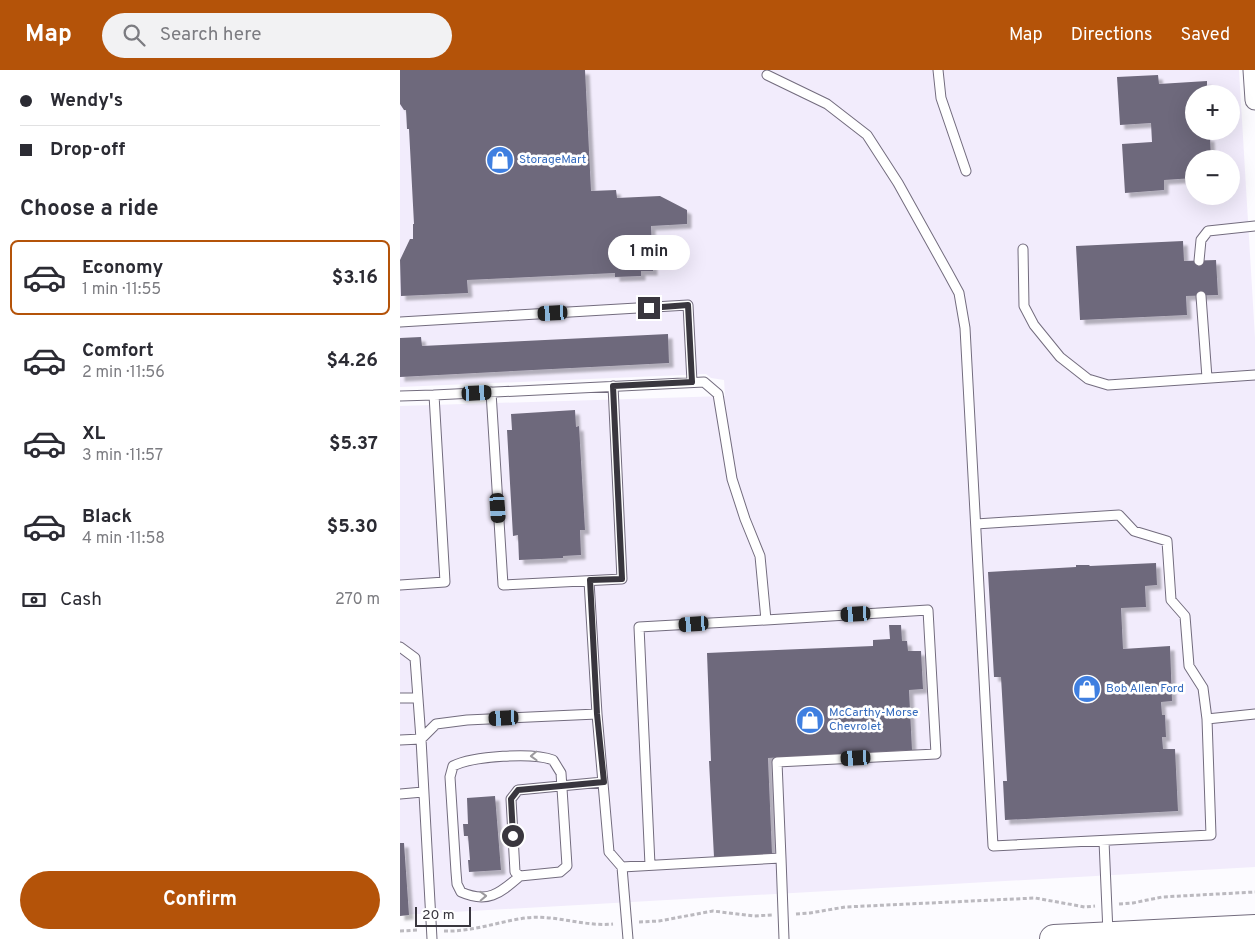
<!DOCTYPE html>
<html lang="en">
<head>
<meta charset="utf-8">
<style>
	:root { --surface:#fff; --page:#f2f2f3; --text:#2b2b33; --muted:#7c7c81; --line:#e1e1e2; --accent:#b45309 }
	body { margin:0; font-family:Overpass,sans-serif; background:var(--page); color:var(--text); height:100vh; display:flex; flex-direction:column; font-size:19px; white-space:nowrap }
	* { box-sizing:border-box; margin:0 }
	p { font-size:16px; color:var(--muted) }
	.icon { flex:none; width:28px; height:28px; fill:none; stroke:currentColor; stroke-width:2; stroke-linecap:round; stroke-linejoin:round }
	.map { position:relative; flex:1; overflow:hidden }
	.details { display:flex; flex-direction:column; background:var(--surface); width:400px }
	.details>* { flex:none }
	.guide { display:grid; align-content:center; height:110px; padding:0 20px; background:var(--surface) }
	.controls { position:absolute; left:785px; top:15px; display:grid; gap:10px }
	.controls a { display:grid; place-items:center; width:55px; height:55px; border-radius:50%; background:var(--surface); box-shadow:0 5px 20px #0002; font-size:25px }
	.scale { position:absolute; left:15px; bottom:12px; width:56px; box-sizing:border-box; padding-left:5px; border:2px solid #39363e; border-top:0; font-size:14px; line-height:18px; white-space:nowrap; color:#39363e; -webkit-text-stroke:4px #fff; paint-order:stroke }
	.end { position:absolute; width:22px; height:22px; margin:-11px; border:6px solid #39363e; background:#fff; box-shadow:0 0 0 2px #fff }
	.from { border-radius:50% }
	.bubble { position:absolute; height:35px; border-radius:18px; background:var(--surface); box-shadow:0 5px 20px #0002; font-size:16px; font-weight:700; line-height:35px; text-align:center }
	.car { position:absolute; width:15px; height:30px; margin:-15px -8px; border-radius:6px; box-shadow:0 0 4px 1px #0007; background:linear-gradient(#222 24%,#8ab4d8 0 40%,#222 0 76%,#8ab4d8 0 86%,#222 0) }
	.guide b { display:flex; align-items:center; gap:18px; height:48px; font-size:19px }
	.guide b+b { border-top:1px solid var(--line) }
	.guide i { width:12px; height:12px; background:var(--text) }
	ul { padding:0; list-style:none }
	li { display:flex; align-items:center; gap:15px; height:75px; margin:0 10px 8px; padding:0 10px; border:2px solid transparent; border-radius:8px }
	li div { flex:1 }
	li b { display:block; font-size:19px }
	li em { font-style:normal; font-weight:700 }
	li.on { border-color:var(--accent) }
	li>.icon { width:45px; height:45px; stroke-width:1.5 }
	h2 { padding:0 20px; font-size:22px; line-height:60px }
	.pay { display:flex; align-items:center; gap:12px; height:55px; padding:0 20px; font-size:19px }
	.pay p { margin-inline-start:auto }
	.action { display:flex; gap:10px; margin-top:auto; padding:10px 20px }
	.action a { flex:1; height:58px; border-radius:30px; background:var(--accent); color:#fff; font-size:20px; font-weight:700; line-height:58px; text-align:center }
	header { display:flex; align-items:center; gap:30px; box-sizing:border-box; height:70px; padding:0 25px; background:var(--accent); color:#fff }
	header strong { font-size:24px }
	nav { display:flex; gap:28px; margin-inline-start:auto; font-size:18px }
	.search { width:350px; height:45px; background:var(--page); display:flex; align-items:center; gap:12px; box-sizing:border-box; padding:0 18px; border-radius:28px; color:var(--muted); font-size:19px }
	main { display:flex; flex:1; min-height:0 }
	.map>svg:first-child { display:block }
	.built { fill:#f2ecfc; fill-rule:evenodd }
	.building { fill:#6e697b; filter:url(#shadow) }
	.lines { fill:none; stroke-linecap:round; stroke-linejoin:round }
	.lane-casing { stroke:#736c7e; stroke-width:11 }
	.street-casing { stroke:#736c7e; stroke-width:21 }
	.primary-casing { stroke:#736c7e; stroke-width:30 }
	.path { stroke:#bbb9bf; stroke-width:3; stroke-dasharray:4 2.5; stroke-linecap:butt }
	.lane { stroke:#fff; stroke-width:9 }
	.street { stroke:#fff; stroke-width:19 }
	.primary { stroke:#fff; stroke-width:28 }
	.oneway { stroke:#9c9a9e }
	.route { stroke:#39363e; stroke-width:6 }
	.labels { text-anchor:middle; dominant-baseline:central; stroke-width:5; stroke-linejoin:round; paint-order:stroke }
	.shop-label { font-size:12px; fill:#366cbe; stroke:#fff; text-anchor:start }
</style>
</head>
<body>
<header>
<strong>Map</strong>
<div class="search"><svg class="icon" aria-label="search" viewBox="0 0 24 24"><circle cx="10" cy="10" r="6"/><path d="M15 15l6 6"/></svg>Search here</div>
<nav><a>Map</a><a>Directions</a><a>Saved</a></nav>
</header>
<main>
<section class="details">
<div class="guide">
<b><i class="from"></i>Wendy's</b>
<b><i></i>Drop-off</b>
</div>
<h2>Choose a ride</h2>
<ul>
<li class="on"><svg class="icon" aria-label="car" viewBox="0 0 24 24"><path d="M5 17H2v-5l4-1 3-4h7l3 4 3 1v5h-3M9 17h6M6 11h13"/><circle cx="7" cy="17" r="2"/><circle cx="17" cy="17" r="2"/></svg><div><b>Economy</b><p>1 min · 11:55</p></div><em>$3.16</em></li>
<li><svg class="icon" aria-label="car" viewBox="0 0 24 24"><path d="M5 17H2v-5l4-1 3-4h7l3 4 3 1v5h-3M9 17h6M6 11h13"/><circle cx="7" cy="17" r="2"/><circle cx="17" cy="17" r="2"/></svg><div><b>Comfort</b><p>2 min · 11:56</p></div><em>$4.26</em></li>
<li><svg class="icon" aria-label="car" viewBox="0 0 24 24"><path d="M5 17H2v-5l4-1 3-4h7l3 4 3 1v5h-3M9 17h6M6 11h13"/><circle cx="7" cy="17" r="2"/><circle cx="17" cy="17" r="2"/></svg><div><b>XL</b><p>3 min · 11:57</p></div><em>$5.37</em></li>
<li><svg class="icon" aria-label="car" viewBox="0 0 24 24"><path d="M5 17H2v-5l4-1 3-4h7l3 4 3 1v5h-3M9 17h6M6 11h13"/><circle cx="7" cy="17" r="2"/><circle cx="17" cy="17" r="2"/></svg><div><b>Black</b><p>4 min · 11:58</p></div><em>$5.30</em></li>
</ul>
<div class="pay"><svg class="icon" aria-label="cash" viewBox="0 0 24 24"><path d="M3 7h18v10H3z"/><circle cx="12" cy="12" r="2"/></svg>Cash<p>270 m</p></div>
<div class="action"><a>Confirm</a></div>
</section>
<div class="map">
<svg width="855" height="869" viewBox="0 0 855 869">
	<defs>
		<filter id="shadow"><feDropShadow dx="4.5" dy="4.5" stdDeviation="1" flood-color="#0004"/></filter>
	</defs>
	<rect width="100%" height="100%" fill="#fcfbff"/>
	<!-- built -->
	<path class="built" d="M 0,0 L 839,0 L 855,268 L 855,797 L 0,845 L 0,336 L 325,326 L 324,310 L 311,308 L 306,304 L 0,317 ZM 794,24 L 831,24 L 831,61 L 794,61 ZM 794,89 L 831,89 L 831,126 L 794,126 Z"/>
	<!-- building -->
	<path class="building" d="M 0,0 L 185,0 L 191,121 L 216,120 L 217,128 L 260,126 L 287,140 L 287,154 L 251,156 L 253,201 L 241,201 L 241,206 L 215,207 L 215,203 L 67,210 L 68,223 L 1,226 L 0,190 L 10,169 L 13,169 L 13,154 L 14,154 L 9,59 L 7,59 L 6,40 L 4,40 L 0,34 Z
		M 758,5 L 759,14 L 807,11 L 807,24 L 794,24 L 794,61 L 805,61 L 806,67 L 810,67 L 811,89 L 794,89 L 794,108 L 764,110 L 764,120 L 725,123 L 722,74 L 752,72 L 751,53 L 720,55 L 717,7 Z
		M 783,171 L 784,191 L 816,190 L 818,225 L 786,226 L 787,245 L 680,250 L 676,176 Z
		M 268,264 L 269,293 L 0,307 L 0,268 L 21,267 L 22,276 Z
		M 175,340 L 176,357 L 179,356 L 185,460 L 180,460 L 181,485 L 163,486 L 163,488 L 119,490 L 118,465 L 113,466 L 107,360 L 112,360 L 111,344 Z
		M 756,493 L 757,515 L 745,516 L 746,537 L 721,538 L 723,579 L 770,576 L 772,631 L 761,632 L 762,645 L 765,645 L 766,667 L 762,667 L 763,679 L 775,679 L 778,741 L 605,750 L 603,711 L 607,711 L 601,607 L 594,607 L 588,502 L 676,497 L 676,495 L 689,495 L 690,496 Z
		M 489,555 L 501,555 L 502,571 L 507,571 L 508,581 L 521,581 L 523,619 L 509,620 L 512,680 L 368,688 L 372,784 L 314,787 L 309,691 L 311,691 L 307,583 L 473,576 L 473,570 L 490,569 Z
		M 95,726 L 101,800 L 69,802 L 68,790 L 70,790 L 68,766 L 64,766 L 63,754 L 68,754 L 67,728 Z
		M 0,773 L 4,773 L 9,845 L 0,846 Z"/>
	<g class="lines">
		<!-- lane casing -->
		<g class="lane-casing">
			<path id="lane" d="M 538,0 L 541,28 L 566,101
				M 367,5 L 427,34 L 467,65 L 498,113 L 547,201 L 559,223 L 565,258 L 593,776 L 811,765 L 807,649 L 855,644
				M 623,179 L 624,236 L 634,255 L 660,287 L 688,309 L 708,315 L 855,305
				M 799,191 L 801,170 L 808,161 L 855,156
				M 801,226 L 807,308
				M 0,252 L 288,235 L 292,312
				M 91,322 L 103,515 L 222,509 L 213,316
				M 34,325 L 304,312 L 318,324 L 332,409 L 345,449 L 360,486 L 366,550 L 528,540 L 536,684 L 377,692 L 381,788 L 222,797 L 228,869
				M 0,326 L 34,325 L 45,512 L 0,515
				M 576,454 L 719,445 L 734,461 L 767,471 L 771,530 L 785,546 L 789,596 L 803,618 L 807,649
				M 189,511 L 197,644
				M 0,577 L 15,588 L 21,669 L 0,670
				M 0,628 L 18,628
				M 0,724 L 23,722
				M 704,771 L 708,863
				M 381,788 L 384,869
				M 250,795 L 239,557 L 366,550
				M 120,806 C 100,823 88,834 61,822 L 57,814 L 56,802 L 50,707 L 53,696 C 73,686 133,682 153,690 L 161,703 L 167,796 L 160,802 L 120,806 L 115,802 L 111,729 L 118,720 L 203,712
				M 32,869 L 21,669 L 36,654 L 67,650 L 197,644 L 209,782 L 222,797"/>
		</g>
		<!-- street casing -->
		<g class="street-casing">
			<path id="street" d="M 853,0 L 855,30"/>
		</g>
		<!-- primary casing -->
		<g class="primary-casing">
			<path id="primary" d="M 654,869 L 855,859"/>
		</g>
		<!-- path -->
		<path class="path" d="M 719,834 L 733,833 L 762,827 L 855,822
			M 396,844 L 410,843 L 445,837 L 635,828 L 685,837 L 695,836
			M 239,852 L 259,851 L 313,841 L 354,846 L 372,845
			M 0,861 L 18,860
			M 44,861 C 72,862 97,852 125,848 C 155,844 183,857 213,854"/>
		<!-- lane -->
		<use href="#lane" class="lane"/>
		<!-- street -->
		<use href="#street" class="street"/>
		<!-- primary -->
		<use href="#primary" class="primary"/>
	</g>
	<!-- one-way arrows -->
	<defs><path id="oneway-chevron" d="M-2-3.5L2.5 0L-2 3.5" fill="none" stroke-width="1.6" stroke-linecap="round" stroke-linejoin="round" transform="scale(1.25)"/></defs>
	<g class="oneway">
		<use href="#oneway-chevron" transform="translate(134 686) rotate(178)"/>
		<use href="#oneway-chevron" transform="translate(83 826) rotate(-2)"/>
	</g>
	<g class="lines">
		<!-- route -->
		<path class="route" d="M 113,766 L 111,729 L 118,720 L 204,712 L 197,644 L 190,510 L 222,509 L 213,316 L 292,312 L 288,235 L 249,238"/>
	</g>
	<!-- icons -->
	<defs>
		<g id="shop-disc" transform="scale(1.4375)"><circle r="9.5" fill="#3f7fe0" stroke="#fff"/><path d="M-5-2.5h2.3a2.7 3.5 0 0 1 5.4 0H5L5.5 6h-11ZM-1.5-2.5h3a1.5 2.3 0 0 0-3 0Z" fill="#fff"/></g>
	</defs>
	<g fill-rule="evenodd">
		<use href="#shop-disc" x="100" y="90"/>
		<use href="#shop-disc" x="687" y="619"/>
		<use href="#shop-disc" x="410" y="650"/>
	</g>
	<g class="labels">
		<!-- shop labels -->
		<g class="shop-label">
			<text x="119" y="90">StorageMart</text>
			<text x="706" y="619">Bob Allen Ford</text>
			<text x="429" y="643">McCarthy-Morse<tspan x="429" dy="14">Chevrolet</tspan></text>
		</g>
	</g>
</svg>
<div class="controls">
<a>+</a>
<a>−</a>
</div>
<div class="scale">20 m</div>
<i class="end from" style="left:113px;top:766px"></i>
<i class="end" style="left:249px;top:238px"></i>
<div class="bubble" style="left:208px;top:165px;width:82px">1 min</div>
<i class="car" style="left:153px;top:243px;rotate:267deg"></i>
<i class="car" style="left:77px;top:323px;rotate:87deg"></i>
<i class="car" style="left:98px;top:438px;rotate:176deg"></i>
<i class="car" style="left:456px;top:544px;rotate:267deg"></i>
<i class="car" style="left:294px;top:554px;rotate:266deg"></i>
<i class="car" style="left:104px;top:648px;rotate:267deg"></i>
<i class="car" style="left:456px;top:688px;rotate:267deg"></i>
</div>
</main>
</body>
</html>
